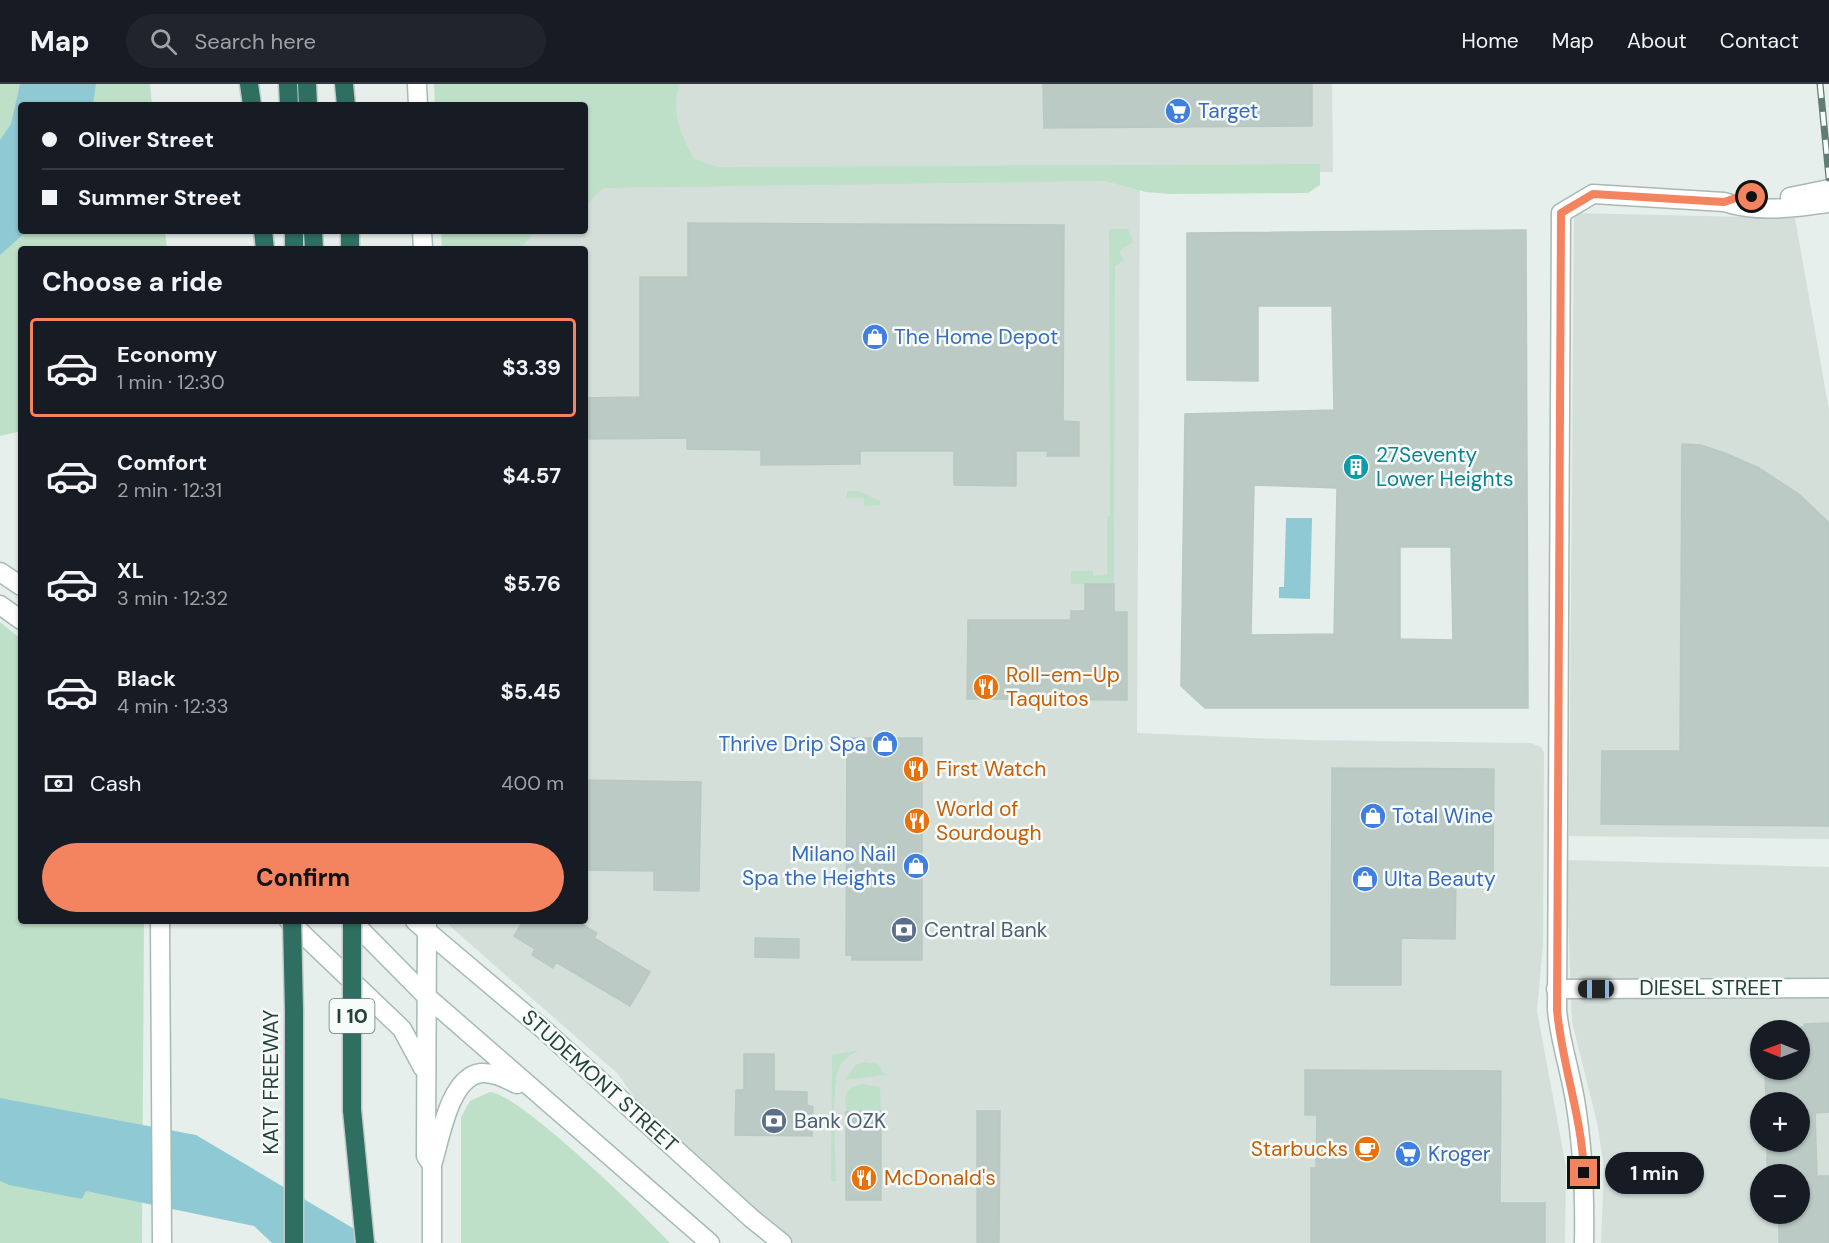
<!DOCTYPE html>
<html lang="en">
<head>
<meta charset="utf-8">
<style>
	:root { --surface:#171b24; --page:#20242c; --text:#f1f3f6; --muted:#9ea1a6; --line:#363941; --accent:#f4845f }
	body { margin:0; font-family:"DM Sans",sans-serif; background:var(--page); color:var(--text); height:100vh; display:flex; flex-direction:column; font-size:22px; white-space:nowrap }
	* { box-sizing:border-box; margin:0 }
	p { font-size:20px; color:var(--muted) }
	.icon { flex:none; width:33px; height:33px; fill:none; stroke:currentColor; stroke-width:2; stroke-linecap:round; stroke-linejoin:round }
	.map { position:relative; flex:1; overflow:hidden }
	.side { position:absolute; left:18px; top:162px; width:570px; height:678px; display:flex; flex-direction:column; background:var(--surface); border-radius:6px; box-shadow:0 2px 4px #0004 }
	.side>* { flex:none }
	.banner { position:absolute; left:18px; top:18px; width:570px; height:132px; border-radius:6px; box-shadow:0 2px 4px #0004; display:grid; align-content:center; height:132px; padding:0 24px; background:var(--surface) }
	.needle { width:39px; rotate:271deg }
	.buttons { position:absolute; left:1750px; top:936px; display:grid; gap:12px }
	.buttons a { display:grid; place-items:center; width:60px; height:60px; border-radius:50%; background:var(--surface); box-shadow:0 2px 4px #0004; font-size:30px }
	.end { position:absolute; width:27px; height:27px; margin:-14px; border:8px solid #f4845f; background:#111; box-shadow:0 0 0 3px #111 }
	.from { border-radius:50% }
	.bubble { position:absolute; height:42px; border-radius:21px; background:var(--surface); box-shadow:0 2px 4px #0004; font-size:20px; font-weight:700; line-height:42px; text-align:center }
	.car { position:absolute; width:18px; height:36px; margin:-18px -9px; border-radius:8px; box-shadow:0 0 4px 2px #0007; background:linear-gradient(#222 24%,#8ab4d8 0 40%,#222 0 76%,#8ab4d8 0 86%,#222 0) }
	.banner b { display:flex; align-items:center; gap:21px; height:57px; font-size:22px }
	.banner b+b { border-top:2px solid var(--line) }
	.banner i { width:15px; height:15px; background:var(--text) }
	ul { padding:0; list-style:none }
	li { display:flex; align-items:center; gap:18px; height:99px; margin:0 12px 9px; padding:0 12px; border:3px solid transparent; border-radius:6px }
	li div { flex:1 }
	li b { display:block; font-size:22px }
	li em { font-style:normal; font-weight:700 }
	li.current { border-color:var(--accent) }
	li>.icon { width:54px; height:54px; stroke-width:1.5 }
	h2 { padding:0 24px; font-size:27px; line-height:72px }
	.pay { display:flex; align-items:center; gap:15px; height:66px; padding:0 24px; font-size:22px }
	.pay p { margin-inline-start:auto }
	.cta { display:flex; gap:12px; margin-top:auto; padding:12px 24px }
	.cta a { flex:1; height:69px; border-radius:36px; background:var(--accent); color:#111; font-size:24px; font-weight:700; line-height:69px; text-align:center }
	header { display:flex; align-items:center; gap:36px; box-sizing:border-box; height:84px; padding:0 30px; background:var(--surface); border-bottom:2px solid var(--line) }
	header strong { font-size:28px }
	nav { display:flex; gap:33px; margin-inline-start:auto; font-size:21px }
	.search { width:420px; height:54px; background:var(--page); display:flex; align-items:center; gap:15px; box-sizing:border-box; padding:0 21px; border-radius:33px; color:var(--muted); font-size:22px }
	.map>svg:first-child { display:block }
	.built { fill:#d4dfda; fill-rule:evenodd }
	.green { fill:#bfe0c8 }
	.water { fill:#8ec9d4 }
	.building { fill:#bbcac4; stroke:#b8c9c2; stroke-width:1.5; fill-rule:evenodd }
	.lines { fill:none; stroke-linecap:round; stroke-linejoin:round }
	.tertiary-casing { stroke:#a8b8b2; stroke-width:21 }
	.secondary-casing { stroke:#a4bbb3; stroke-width:21 }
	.motorway-casing { stroke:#c2cac8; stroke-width:21 }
	.tertiary { stroke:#fff; stroke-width:18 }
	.secondary { stroke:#fff; stroke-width:18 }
	.motorway { stroke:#2f6f62; stroke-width:18 }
	.rail-casing { stroke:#5f7d75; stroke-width:7 }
	.rail { stroke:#f7fbf9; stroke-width:4.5; stroke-dasharray:14; stroke-linecap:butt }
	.motorway-bridge-casing { stroke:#c2cac8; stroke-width:21; stroke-linecap:butt }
	.motorway-bridge { stroke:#2f6f62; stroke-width:18 }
	.route { stroke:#f4845f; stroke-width:8 }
	.labels { text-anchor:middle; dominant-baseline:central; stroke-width:5; stroke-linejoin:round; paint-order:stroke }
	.shield { fill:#f7fbf9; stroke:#637a73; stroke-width:1.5 }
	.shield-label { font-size:20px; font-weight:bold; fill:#24423a }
	.shop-label { font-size:21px; fill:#366cbe; stroke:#f7fbf9; text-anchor:start }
	.culture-label { font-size:21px; fill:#0d838f; stroke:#f7fbf9; text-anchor:start }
	.food-label { font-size:21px; fill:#c56008; stroke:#f7fbf9; text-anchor:start }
	.service-label { font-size:21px; fill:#4e5e75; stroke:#f7fbf9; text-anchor:start }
	.street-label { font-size:21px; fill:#24423a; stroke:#f7fbf9 }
</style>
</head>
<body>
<header>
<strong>Map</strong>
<div class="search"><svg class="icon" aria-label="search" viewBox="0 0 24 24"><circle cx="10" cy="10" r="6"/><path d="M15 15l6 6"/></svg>Search here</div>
<nav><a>Home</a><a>Map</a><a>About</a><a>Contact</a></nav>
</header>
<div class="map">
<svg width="1829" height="1159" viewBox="0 0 1829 1159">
	<rect width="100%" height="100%" fill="#e6efeb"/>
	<!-- built -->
	<path class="built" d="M 614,0 L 1332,0 L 1333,88 L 1140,87 L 1137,649 L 1305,656 L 1531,659 L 1541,663 L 1544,668 L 1543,860 L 1537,927 L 1566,1083 L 1565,1159 L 793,1159 L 638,1019 L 618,990 L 451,843 L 447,837 L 585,837 L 585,165 L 489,165 L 506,147 L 585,147 L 585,48 Z
		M 1574,129 L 1795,134 L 1829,326 L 1829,755 L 1569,752 Z
		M 1566,776 L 1829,783 L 1829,1159 L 1601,1159 L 1604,1083 L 1597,1038 L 1572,938 ZM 1761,946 L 1800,946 L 1800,986 L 1761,986 ZM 1761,1018 L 1800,1018 L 1800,1058 L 1761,1058 ZM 1761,1090 L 1800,1090 L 1800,1130 L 1761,1130 Z"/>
	<!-- green -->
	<path class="green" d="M 0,0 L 150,0 L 152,21 L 21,21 L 21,147 L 165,147 L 167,165 L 21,165 L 21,347 L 0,352 Z
		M 434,0 L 680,0 C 670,28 681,50 694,75 L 718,83 L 1320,80 L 1320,101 L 1308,109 L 1171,110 L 1146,108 L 1105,97 L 603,104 L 585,122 L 585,21 L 435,21 Z
		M 1109,145 L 1128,145 L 1133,158 L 1119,167 L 1124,177 L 1115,182 L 1114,500 L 1071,500 L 1071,487 L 1093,487 L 1093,492 L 1107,491 L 1107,432 L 1110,432 Z
		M 441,147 L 537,147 L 519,165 L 442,165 Z
		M 847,407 L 859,407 L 880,417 L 880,421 L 864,422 L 864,414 L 847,414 Z
		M 0,538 L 21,555 L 21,837 L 144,837 L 142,1159 L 0,1159 Z
		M 860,966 C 853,969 846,973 841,980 C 830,997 836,1073 836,1097 L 831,1097 L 832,971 Z
		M 865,978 L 878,980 L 885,991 L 845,996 L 855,981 Z
		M 861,1000 L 880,1003 L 881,1027 L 846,1028 L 845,1012 L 849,1005 Z
		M 490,1008 C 520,1010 645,1132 670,1159 L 461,1159 L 461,1033 L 470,1017 Z"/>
	<!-- water -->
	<path class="water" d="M 20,0 L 96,0 L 93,21 L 21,21 L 21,147 L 27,147 L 0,171 L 0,56 L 11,40 Z
		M 1286,434 L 1312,434 L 1310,515 L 1279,514 L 1279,503 L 1284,503 Z
		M 0,1014 L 196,1051 L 378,1159 L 272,1159 L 254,1142 L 86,1107 L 82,1115 L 9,1101 L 0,1097 Z"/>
	<!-- building -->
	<path class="building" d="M 1043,0 L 1312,0 L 1312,42 L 1044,44 Z
		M 688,139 L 1064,141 L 1063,337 L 1079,338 L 1079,372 L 1047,372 L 1048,367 L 1016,367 L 1016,402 L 954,401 L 954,367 L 860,367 L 860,380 L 761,381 L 761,366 L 687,365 L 687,354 L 585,355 L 585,314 L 640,313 L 640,193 L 688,193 Z
		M 1526,146 L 1528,624 L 1205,624 L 1181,602 L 1185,330 L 1334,326 L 1332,222 L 1258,222 L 1258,297 L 1187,296 L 1187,149 ZM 1254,401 L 1337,404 L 1334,550 L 1251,551 ZM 1400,463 L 1451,463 L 1453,556 L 1400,555 Z
		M 1682,360 L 1700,361 L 1725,369 L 1759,384 L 1800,411 L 1829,439 L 1829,742 L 1601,740 L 1602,667 L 1680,667 Z
		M 1085,500 L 1114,500 L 1114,528 L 1127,528 L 1127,616 L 967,615 L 968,536 L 1071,536 L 1071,527 L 1085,527 Z
		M 847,654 L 922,654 L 922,876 L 852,876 L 852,871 L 846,871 Z
		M 1332,684 L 1494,685 L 1493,795 L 1456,795 L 1455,855 L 1401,854 L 1401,901 L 1331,901 Z
		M 585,696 L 701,698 L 699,807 L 654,806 L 654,787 L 585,786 Z
		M 523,837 L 576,837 L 597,849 L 594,854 L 650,888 L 630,922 L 556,878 L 553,884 L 532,871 L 535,865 L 514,852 Z
		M 755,854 L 799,855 L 799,874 L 755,873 Z
		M 1829,939 L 1829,1028 L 1815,1029 L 1817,1092 L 1829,1092 L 1829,1159 L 1779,1159 L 1779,1130 L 1800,1130 L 1800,1090 L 1767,1090 L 1767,1058 L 1800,1058 L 1800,1018 L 1766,1018 L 1765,986 L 1800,986 L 1800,943 L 1804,943 L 1804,940 Z
		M 744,970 L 774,970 L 774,1007 L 807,1008 L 807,1021 L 813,1023 L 812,1052 L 735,1051 L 736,1006 L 744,1006 Z
		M 1305,986 L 1501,987 L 1500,1119 L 1545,1119 L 1545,1159 L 1311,1159 L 1311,1084 L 1316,1084 L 1317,1031 L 1305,1031 Z
		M 870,1027 L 881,1027 L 881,1116 L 846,1116 L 846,1028 Z
		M 977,1027 L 1000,1027 L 999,1159 L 977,1159 Z"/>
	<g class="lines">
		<!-- tertiary casing -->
		<g class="tertiary-casing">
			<path id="tertiary" d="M 1790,113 L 1829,105
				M 1556,905 L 1829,904
				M 1584,1159 C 1585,1111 1583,1064 1575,1016 C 1570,986 1560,957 1557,926 L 1561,129 L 1593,110 L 1724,118 C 1758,129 1793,124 1829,119"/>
		</g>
		<!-- secondary casing -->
		<g class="secondary-casing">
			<path id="secondary" d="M 417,0 L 418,21
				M 422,147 L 423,165
				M 0,488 L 21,502
				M 0,521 L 21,536
				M 160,837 L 162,1159
				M 289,837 L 402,945 L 423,984
				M 352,837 L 425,911 L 710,1159
				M 415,837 L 543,945 L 751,1134 L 782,1159
				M 427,839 L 426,1072 L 432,1081 L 432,1159
				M 432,1081 C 440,1056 449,993 481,989 C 494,988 506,995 517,1000"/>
		</g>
		<!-- motorway casing -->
		<g class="motorway-casing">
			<path id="motorway" d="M 249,0 L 252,21
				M 288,0 L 289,21
				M 307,0 L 308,21
				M 344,0 L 346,21
				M 263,147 L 265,165
				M 313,147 L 314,165
				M 350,147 L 350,165
				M 294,165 L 294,147
				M 294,926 L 294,1159
				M 352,1026 L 365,1159"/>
		</g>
		<!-- tertiary -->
		<use href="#tertiary" class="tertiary"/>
		<!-- secondary -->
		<use href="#secondary" class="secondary"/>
		<!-- motorway -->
		<use href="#motorway" class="motorway"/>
		<!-- rail casing -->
		<g class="rail-casing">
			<path id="rail" d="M 1820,0 L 1829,94"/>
		</g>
		<!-- rail -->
		<use href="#rail" class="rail"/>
		<!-- motorway-bridge casing -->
		<g class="motorway-bridge-casing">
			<path id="motorway-bridge" d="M 292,837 L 294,926
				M 352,837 L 352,1026"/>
		</g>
		<!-- motorway-bridge -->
		<use href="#motorway-bridge" class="motorway-bridge"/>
	</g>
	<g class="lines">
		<!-- route -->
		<path class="route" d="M 1584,1089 C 1582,1033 1562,981 1557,926 L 1561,129 L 1593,110 L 1724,118 L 1742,112 L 1752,113"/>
	</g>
	<!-- icons -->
	<defs>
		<g id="supermarket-disc" transform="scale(1.35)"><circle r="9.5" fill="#3f7fe0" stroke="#f7fbf9"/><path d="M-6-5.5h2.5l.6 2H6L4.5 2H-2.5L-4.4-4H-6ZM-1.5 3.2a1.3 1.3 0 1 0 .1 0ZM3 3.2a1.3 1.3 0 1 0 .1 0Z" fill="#fff"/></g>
		<g id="shop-disc" transform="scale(1.35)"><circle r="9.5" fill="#3f7fe0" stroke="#f7fbf9"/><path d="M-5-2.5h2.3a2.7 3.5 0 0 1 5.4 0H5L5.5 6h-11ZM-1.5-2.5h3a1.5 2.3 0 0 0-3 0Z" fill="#fff"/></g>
		<g id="building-disc" transform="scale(1.35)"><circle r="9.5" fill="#0f9aa8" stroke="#f7fbf9"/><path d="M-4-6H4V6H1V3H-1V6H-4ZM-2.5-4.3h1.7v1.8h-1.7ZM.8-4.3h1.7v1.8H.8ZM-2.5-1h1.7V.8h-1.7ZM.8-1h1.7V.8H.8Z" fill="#fff"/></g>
		<g id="restaurant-disc" transform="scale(1.35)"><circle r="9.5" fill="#e8710a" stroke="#f7fbf9"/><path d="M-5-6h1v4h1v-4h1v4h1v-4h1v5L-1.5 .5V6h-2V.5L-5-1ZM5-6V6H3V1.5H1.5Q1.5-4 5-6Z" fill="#fff"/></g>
		<g id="bank-disc" transform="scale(1.35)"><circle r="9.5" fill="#5c6f8a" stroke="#f7fbf9"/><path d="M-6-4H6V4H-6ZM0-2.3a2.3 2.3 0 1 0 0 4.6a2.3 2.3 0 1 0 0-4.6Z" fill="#fff"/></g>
		<g id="cafe-disc" transform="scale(1.35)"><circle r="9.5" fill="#e8710a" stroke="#f7fbf9"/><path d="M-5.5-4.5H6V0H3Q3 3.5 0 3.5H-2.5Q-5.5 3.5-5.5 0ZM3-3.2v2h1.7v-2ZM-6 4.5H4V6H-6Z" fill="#fff"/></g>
	</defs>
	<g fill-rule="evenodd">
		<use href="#supermarket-disc" x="1178" y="27"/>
		<use href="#shop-disc" x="875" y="253"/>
		<use href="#building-disc" x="1356" y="383"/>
		<use href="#restaurant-disc" x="986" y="603"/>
		<use href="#shop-disc" x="885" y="660"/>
		<use href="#restaurant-disc" x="916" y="685"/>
		<use href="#shop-disc" x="1373" y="732"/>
		<use href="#restaurant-disc" x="917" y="737"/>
		<use href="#shop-disc" x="916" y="782"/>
		<use href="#shop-disc" x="1365" y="795"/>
		<use href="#bank-disc" x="904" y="846"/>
		<use href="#bank-disc" x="774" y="1037"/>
		<use href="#cafe-disc" x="1367" y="1065"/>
		<use href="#supermarket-disc" x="1408" y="1070"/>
		<use href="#restaurant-disc" x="864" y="1094"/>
	</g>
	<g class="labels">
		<!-- shield labels -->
		<rect class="shield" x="329.5" y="915" width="45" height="34" rx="4.5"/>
		<g class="shield-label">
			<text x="352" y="932">I 10</text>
		</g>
		<!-- shop labels -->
		<g class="shop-label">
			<text x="1198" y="27">Target</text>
			<text x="894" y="253">The Home Depot</text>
			<text x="866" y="660" text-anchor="end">Thrive Drip Spa</text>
			<text x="1392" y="732">Total Wine</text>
			<text x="896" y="770" text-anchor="end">Milano Nail<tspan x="896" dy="24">Spa the Heights</tspan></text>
			<text x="1384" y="795">Ulta Beauty</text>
			<text x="1428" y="1070">Kroger</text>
		</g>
		<!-- culture labels -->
		<g class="culture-label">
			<text x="1376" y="371">27Seventy<tspan x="1376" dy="24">Lower Heights</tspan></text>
		</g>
		<!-- food labels -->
		<g class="food-label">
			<text x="1006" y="591">Roll-em-Up<tspan x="1006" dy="24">Taquitos</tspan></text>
			<text x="936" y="685">First Watch</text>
			<text x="936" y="725">World of<tspan x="936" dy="24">Sourdough</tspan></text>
			<text x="1348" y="1065" text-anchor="end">Starbucks</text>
			<text x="884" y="1094">McDonald's</text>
		</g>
		<!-- service labels -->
		<g class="service-label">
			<text x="924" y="846">Central Bank</text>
			<text x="794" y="1037">Bank OZK</text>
		</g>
		<!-- street labels -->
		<g class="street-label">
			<text x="1711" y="904">DIESEL STREET</text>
			<text transform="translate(600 997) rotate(42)">STUDEMONT STREET</text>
			<text transform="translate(271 998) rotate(-90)">KATY FREEWAY</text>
		</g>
	</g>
</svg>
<div class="buttons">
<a><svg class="needle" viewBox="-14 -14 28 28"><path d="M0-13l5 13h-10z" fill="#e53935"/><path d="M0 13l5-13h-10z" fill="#9ea1a6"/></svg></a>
<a>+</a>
<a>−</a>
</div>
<i class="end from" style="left:1752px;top:113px"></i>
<i class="end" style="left:1584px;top:1089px"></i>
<div class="bubble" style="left:1605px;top:1068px;width:99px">1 min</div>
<i class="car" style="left:1596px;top:905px;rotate:270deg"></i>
<div class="banner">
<b><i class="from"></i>Oliver Street</b>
<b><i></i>Summer Street</b>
</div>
<section class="side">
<h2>Choose a ride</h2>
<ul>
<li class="current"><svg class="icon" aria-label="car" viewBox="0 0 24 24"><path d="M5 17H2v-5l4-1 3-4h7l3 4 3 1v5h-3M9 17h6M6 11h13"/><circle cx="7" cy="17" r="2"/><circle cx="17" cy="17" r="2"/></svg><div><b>Economy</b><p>1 min · 12:30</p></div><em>$3.39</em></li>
<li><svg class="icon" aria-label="car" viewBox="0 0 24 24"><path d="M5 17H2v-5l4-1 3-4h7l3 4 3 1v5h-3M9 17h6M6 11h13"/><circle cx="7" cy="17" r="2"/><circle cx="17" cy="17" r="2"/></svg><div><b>Comfort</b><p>2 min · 12:31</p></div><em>$4.57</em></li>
<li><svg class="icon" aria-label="car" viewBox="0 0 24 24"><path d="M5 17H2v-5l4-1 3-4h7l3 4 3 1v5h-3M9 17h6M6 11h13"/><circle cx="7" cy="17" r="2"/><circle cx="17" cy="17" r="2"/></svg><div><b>XL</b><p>3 min · 12:32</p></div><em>$5.76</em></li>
<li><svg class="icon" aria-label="car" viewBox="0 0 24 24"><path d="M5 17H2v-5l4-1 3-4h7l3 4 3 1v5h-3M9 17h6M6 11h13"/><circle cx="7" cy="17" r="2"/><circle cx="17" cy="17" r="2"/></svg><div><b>Black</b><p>4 min · 12:33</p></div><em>$5.45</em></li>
</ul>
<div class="pay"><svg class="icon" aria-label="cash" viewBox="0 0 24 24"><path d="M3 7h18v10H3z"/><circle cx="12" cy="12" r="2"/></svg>Cash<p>400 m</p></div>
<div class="cta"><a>Confirm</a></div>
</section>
</div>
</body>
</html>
